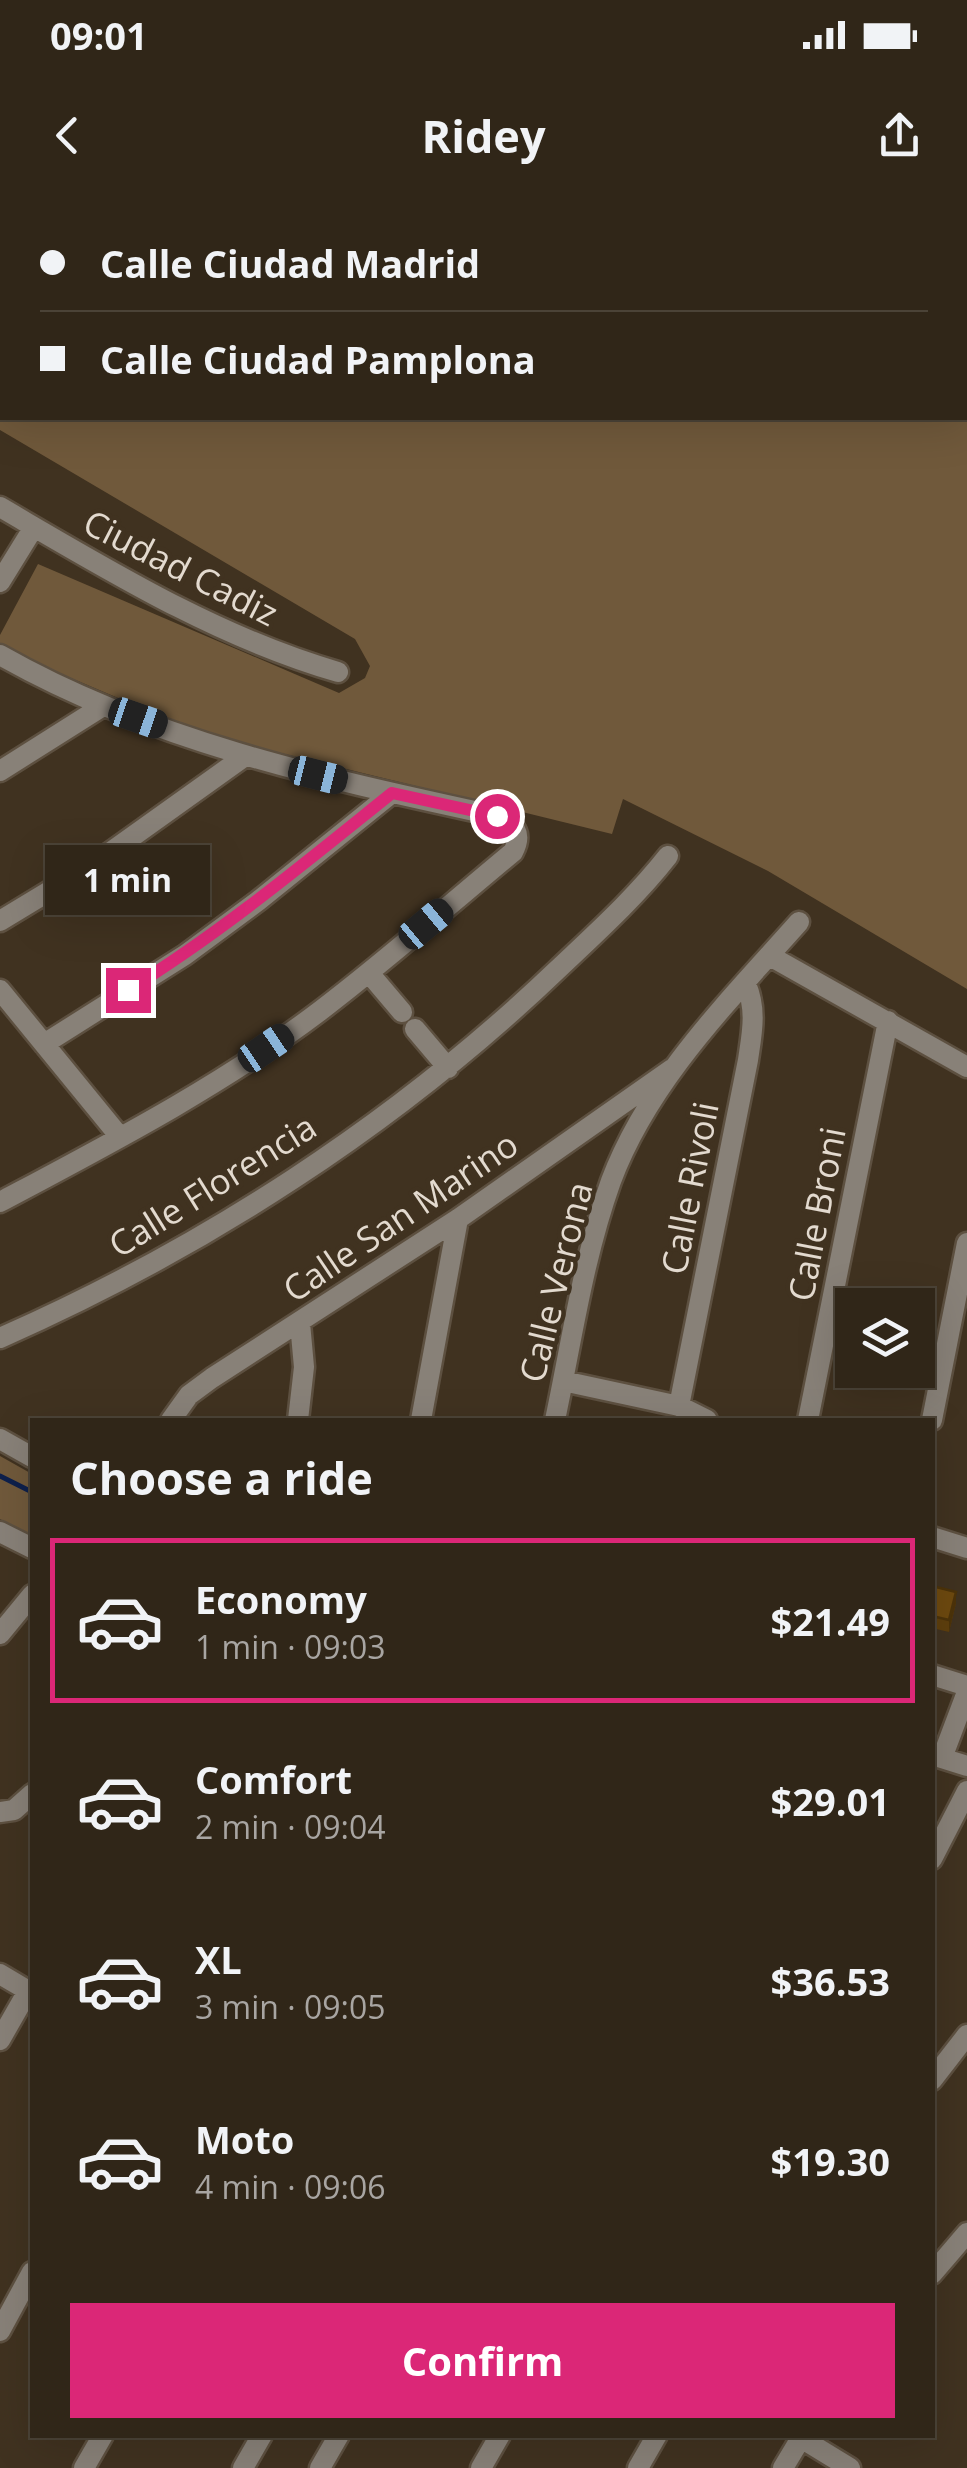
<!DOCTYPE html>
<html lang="en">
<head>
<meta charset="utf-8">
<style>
	:root { --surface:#302618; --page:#3c3225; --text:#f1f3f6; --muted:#a8a5a2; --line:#4b4337; --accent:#db2777 }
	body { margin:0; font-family:"Open Sans",sans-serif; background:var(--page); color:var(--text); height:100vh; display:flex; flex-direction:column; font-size:38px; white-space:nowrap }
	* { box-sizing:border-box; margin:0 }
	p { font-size:32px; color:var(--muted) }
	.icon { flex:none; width:55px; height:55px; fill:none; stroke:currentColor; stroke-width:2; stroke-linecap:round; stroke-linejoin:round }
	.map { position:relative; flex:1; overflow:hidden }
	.sheet { position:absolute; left:30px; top:1218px; width:905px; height:1020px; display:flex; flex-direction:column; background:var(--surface); border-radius:0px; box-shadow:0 10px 40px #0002,0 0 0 2px var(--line) }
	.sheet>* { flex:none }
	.hud { position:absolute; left:0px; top:0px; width:968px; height:220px; box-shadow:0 10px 40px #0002,0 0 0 2px var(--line); display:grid; align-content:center; height:220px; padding:0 40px; background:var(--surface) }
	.buttons { position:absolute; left:835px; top:1088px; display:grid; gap:20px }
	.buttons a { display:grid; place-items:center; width:100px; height:100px; border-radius:0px; background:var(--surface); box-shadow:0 10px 40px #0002,0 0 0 2px var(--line); font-size:50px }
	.end { position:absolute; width:45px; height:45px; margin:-22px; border:12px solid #db2777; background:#fff; box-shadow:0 0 0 5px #fff }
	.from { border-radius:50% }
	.bubble { position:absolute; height:70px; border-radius:0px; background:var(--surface); box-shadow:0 10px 40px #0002,0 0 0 2px var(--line); font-size:32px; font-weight:700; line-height:70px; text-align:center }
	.car { position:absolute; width:30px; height:60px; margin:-30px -15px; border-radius:12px; box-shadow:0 0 8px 2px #0007; background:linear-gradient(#222 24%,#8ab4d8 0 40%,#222 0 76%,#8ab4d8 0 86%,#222 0) }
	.hud b { display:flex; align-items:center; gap:35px; height:95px; font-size:38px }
	.hud b+b { border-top:2px solid var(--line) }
	.hud i { width:25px; height:25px; background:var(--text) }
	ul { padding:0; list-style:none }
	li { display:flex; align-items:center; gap:30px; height:165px; margin:0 20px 15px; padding:0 20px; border:5px solid transparent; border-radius:0px }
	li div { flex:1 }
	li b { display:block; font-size:38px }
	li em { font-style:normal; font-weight:700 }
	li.active { border-color:var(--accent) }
	li>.icon { width:90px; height:90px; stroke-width:1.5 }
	h2 { padding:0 40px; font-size:45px; line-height:120px }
	.action { display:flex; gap:20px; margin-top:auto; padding:20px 40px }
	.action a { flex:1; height:115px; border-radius:0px; background:var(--accent); color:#fff; font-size:40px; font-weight:700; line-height:115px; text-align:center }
	.status { display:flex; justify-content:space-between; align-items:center; height:70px; padding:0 50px; background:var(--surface); direction:ltr }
	.status svg { height:28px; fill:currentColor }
	header { display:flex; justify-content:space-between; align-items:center; height:130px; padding:0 40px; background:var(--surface); font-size:45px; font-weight:700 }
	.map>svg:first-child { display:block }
	.green { fill:#70593b }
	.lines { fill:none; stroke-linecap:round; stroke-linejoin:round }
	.stream { stroke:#0e204c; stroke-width:5 }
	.minor-casing { stroke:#5d5040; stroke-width:25 }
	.minor { stroke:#888178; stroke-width:20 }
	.wall { fill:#5e3f0d }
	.shaded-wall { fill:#4c330a }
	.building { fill:#6d490f; stroke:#4c330a; stroke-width:2.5 }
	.route { stroke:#db2777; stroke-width:12 }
	.labels { text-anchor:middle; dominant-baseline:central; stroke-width:9; stroke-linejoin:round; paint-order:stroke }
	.street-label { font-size:35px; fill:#e3dacf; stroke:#403220 }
</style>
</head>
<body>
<div class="status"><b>09:01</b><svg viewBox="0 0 49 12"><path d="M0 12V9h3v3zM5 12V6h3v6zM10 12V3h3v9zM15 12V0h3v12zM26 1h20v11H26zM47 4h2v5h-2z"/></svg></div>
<header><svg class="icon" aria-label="back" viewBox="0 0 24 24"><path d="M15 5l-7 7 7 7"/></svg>Ridey<svg class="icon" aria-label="share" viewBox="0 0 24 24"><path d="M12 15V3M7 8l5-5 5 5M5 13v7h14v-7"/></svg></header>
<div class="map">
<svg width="967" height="2268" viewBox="0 0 967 2268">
	<rect width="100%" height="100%" fill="#403220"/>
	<!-- green -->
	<path class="green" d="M 0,0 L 808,2 L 2,2 L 2,218 L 965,218 L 967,96 L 967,789 L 768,671 L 623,599 L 612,634 L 244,544 L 170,520 L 0,448 L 0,435 L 38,364 L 339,493 L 365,478 L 370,466 L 355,439 L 0,230 Z
		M 0,1256 L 32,1274 L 32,1336 L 0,1319 Z"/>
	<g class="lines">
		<!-- stream -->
		<path class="stream" d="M 0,1276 L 32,1292
			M 932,1515 L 934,1516"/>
		<!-- minor casing -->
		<g class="minor-casing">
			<path id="minor" d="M 877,0 L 882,2
				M 965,52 L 967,53
				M 0,307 C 108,370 217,437 338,472
				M 0,382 L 34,327
				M 0,455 C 153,542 327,579 497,616 C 515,625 523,633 513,652 C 449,705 386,761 320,811 C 221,886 109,944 0,1002
				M 0,571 L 103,506
				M 0,721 L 94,664 L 245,556
				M 770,756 L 967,867
				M 369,773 L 402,812
				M 0,790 L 120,937
				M 415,829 L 448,868
				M 44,844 L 185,755 L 258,701 L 392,593
				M 0,1138 C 204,1048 396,924 557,770 C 596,733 635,698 668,656
				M 563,1181 L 679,1206 L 707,1220
				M 679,1206 L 748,860 C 752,833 757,810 746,784
				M 171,1220 L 189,1195 L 212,1178 L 458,1019 L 672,869
				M 298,1220 L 304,1167 L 300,1123
				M 421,1220 L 458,1019
				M 555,1220 C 572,1140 583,1059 611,981 C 649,880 729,801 799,722
				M 808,1220 L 888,821
				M 932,1220 L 967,1043
				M 0,1239 L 32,1257
				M 0,1332 L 32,1348
				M 932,1337 L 967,1348
				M 0,1434 L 32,1395
				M 932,1475 L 967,1486
				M 932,1555 L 967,1566
				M 942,1558 L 967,1492
				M 0,1612 L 14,1610 L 32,1594
				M 932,1659 L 967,1591
				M 0,1774 L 32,1793
				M 0,1840 L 28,1791
				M 932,1880 L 967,1835
				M 932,2074 L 967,2033
				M 0,2131 L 32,2072
				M 796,2235 L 850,2268
				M 84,2268 L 103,2235
				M 243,2268 L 262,2235
				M 320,2268 L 339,2235
				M 481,2268 L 500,2235
				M 638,2268 L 657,2235
				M 783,2268 L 801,2238"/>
		</g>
		<!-- minor -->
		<use href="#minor" class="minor"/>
	</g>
	<!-- wall -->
	<path class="wall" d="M 932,1386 L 956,1403 L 949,1432 L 932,1428 Z"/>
	<!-- shaded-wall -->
	<path class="shaded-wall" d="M 956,1392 L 956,1403 L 949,1432 L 949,1420 Z"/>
	<!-- building -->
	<path class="building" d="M 932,1386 L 956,1392 L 949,1420 L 932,1416 Z"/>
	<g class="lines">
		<!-- route -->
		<path class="route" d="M 128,790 C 222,732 306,662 392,593 L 497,616"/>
	</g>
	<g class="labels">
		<!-- street labels -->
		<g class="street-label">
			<text transform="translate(181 367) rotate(27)">Ciudad Cadiz</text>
			<text transform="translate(212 985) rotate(-32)">Calle Florencia</text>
			<text transform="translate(689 988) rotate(-79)">Calle Rivoli</text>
			<text transform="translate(816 1014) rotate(-79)">Calle Broni</text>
			<text transform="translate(400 1016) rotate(-34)">Calle San Marino</text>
			<text transform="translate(555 1082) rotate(-76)">Calle Verona</text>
		</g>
	</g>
</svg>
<div class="buttons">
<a><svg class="icon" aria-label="layers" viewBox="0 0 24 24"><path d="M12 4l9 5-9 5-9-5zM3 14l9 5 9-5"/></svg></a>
</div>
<i class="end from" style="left:497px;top:616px"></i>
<i class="end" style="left:128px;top:790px"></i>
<div class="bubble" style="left:45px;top:645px;width:165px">1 min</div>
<i class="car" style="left:138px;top:518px;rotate:109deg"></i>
<i class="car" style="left:318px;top:575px;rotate:104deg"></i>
<i class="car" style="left:426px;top:724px;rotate:50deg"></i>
<i class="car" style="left:266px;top:848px;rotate:56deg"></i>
<div class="hud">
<b><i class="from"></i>Calle Ciudad Madrid</b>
<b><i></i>Calle Ciudad Pamplona</b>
</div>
<section class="sheet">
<h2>Choose a ride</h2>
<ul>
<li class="active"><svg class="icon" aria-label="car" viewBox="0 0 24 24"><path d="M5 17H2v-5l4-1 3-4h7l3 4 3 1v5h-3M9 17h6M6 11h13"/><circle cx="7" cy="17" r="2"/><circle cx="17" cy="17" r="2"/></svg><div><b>Economy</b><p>1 min · 09:03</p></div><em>$21.49</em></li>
<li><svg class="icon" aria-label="car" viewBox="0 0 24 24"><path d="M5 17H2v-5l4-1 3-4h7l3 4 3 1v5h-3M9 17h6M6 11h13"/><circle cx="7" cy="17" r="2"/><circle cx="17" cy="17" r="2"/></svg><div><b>Comfort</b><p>2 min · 09:04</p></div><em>$29.01</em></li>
<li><svg class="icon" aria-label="car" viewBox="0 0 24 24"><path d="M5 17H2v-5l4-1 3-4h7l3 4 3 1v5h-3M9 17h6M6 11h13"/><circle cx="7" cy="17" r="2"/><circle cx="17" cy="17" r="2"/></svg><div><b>XL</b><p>3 min · 09:05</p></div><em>$36.53</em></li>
<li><svg class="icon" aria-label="car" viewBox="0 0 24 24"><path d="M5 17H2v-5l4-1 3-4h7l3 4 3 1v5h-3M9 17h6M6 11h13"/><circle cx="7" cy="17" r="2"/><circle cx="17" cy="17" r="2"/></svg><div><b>Moto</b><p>4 min · 09:06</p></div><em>$19.30</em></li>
</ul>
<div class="action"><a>Confirm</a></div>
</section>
</div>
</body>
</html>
